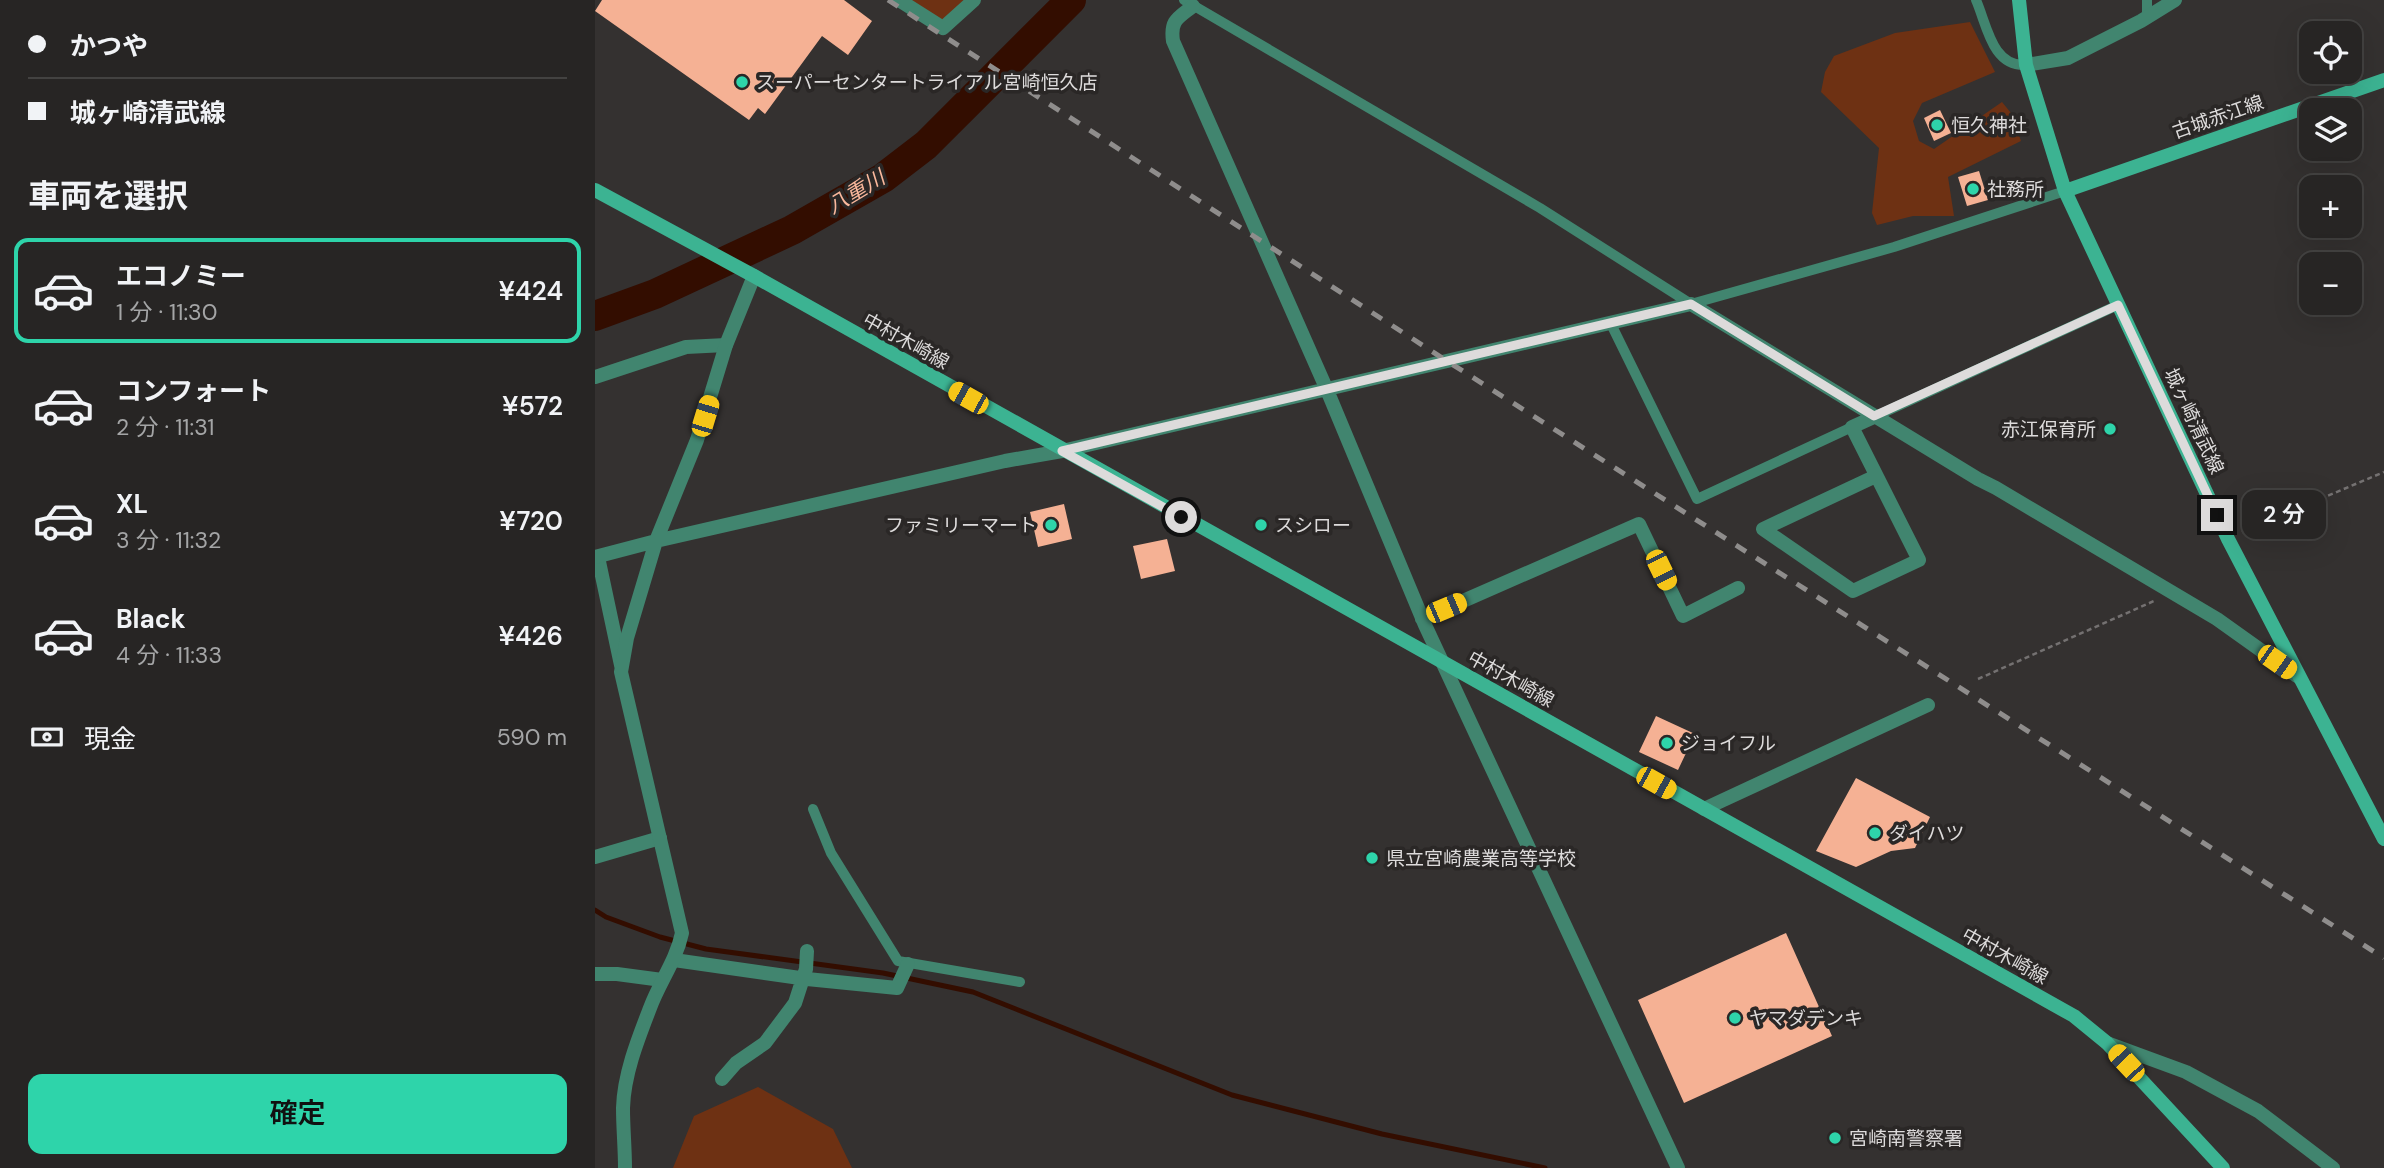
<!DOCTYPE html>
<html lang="ja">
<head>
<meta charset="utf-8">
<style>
	:root { --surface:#272524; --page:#2f2d2c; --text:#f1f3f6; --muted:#a4a5a6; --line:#434241; --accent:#2ed4aa }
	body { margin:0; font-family:"DM Sans","Noto Sans JP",sans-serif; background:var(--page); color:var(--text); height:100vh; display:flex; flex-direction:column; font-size:26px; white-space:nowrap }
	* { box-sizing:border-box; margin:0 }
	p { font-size:23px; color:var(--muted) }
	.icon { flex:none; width:38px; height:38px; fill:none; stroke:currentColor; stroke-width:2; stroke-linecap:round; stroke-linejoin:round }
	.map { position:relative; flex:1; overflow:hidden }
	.side { display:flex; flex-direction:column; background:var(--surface); width:595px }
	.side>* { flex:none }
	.hud { display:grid; align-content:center; height:154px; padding:0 28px; background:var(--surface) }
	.controls { position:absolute; left:1704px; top:21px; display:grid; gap:14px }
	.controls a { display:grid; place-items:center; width:63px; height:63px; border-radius:14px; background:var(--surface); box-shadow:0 7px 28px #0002,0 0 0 2px var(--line); font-size:35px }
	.end { position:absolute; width:32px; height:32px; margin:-16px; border:9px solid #dddbdb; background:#111; box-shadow:0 0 0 4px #111 }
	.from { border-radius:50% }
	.bubble { position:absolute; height:49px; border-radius:14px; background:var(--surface); box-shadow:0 7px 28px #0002,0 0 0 2px var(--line); font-size:23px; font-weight:600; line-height:49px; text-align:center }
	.car { position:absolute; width:21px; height:42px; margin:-21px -10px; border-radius:9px; box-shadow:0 0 5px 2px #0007; background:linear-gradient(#f5c518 24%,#345 0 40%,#f5c518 0 76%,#345 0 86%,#f5c518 0) }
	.hud b { display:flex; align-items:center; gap:24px; height:66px; font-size:26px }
	.hud b+b { border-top:2px solid var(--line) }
	.hud i { width:18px; height:18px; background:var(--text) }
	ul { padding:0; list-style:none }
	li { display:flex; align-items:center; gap:21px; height:105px; margin:0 14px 10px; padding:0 14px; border:4px solid transparent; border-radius:14px }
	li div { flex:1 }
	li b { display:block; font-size:26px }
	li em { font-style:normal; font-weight:600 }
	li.current { border-color:var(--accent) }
	li>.icon { width:63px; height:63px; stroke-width:1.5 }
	h2 { padding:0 28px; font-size:32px; line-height:84px }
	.pay { display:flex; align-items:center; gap:18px; height:77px; padding:0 28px; font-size:26px }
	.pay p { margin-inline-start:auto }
	.primary-button { display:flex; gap:14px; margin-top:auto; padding:14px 28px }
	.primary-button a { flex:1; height:80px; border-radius:14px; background:var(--accent); color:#111; font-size:28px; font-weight:600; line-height:80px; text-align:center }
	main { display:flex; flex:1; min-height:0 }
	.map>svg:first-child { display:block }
	.green { fill:#6e3113 }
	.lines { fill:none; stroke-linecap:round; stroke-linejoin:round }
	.stream { stroke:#330d00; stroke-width:5 }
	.river { stroke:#330d00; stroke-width:30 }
	.building { fill:#f5b194 }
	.path { stroke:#747171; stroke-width:2.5; stroke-dasharray:5 3.5; stroke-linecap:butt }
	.service { stroke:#41856f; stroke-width:10 }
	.minor { stroke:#41856f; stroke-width:14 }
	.tertiary { stroke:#41856f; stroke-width:14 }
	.secondary { stroke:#3cb392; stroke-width:14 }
	.rail { stroke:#8f8d8c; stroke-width:5; stroke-dasharray:12 12; stroke-linecap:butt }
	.route { stroke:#dddbdb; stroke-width:9 }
	.poi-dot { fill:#2ed4aa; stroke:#2a2726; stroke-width:2.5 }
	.labels { text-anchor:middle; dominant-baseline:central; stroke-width:7; stroke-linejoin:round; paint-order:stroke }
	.poi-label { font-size:19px; fill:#dddbdb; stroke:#2a2726; text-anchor:start }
	.street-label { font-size:19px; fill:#dddbdb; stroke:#2a2726 }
	.water-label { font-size:21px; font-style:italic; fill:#fab89c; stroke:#2a2726 }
</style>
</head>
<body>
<main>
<section class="side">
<div class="hud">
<b><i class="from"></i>かつや</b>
<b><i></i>城ヶ崎清武線</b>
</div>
<h2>車両を選択</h2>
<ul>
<li class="current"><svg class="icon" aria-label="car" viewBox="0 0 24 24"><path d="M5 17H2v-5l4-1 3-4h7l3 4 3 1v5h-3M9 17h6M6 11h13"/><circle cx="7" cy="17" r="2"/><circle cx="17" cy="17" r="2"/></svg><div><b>エコノミー</b><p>1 分 · 11:30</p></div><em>¥424</em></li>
<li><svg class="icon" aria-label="car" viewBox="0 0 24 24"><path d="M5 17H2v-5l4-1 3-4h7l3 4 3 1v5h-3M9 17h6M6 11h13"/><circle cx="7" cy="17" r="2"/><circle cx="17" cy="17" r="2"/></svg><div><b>コンフォート</b><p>2 分 · 11:31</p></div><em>¥572</em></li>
<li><svg class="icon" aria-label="car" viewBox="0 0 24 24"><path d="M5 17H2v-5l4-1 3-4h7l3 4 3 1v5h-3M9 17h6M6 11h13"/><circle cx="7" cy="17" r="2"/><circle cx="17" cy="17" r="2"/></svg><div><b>XL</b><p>3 分 · 11:32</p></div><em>¥720</em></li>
<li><svg class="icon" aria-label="car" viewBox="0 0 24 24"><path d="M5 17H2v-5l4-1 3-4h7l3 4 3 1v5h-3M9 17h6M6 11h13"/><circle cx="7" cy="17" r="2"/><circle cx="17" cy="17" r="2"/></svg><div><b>Black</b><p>4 分 · 11:33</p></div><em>¥426</em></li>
</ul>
<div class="pay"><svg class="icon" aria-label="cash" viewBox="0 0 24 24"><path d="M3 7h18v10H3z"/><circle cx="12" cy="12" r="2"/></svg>現金<p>590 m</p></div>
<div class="primary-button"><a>確定</a></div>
</section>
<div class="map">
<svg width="1789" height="1168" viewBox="0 0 1789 1168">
	<rect width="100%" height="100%" fill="#343130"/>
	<!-- green -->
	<path class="green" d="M 313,0 L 369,0 L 346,22 Z
		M 1375,22 L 1400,72 L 1327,103 L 1318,121 L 1324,141 L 1339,149 L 1407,102 L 1416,113 L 1426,141 L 1353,177 L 1359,216 L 1318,216 L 1282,225 L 1277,213 L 1284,148 L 1226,92 L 1230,72 L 1239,56 L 1300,33 Z
		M 163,1087 L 238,1129 L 257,1168 L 78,1168 L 99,1116 Z"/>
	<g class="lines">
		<!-- stream -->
		<path class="stream" d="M 0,910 L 11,917 L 65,937 L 111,949 L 288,973 L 378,992 L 637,1095 L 787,1134 L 950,1168"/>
		<!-- river -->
		<path class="river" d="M 0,316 L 60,294 L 197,230 L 288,178 L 331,145 L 476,0"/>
	</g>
	<!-- building -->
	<path class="building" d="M 7,0 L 249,0 L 277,21 L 253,55 L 227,36 L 170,114 L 163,108 L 154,120 L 0,11 Z
		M 1345,110 L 1356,133 L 1339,141 L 1329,118 Z
		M 1384,171 L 1393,200 L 1372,206 L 1363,177 Z
		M 469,504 L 477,539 L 443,547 L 435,512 Z
		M 572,539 L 580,571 L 546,579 L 538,546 Z
		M 1061,716 L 1100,734 L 1083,770 L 1044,752 Z
		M 1261,778 L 1335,817 L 1320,848 L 1296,851 L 1261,867 L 1221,851 Z
		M 1191,933 L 1237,1036 L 1089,1103 L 1043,1000 Z"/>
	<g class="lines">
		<!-- path -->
		<path class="path" d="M 1647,532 L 1789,472
			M 1383,679 L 1559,601"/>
		<!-- service -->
		<path class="service" d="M 589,0 L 945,208 L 1096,304 L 1299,247 L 1470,191
			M 1381,0 C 1392,25 1397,67 1431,65
			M 1552,0 L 1552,17
			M 1015,322 L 1102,499 L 1257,427
			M 1279,417 L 1523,305
			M 218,809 L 236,853 L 303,961 L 425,982"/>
		<!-- minor -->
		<path class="minor" d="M 304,0 L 348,28 L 379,0
			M 598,6 C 583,18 575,20 578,41 L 732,390 L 830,625 L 1083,1168
			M 0,377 L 91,347 L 131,345
			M 1279,417 L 1257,427 L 1324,560 L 1258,591 L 1168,529 L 1281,476
			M 467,451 L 1096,304 L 1383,479 L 1401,488 L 1622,619 L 1702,676
			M 3,557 L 26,665
			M 827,619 L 1044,524 L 1088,616 L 1143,588
			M 1109,809 L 1333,705
			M 0,857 L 65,838
			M 79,960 L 212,979 L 302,988 L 313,964
			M 0,974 L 22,974 L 67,980
			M 1512,1043 L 1591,1072 L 1663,1111 L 1738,1168
			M 127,1079 L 141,1063 L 170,1043 L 200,1003 L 211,969 L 212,951"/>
		<!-- tertiary -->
		<path class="tertiary" d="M 1431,65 L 1473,58 L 1546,21 L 1580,0
			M 0,557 L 61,541 L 410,461 L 467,451
			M 30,1168 C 30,1148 28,1128 28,1108 C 29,1074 43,1039 55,1008 C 65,981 81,961 87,933 L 26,672 L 32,638 L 61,541 L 102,440 L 131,345 L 159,276"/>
		<!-- secondary -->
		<path class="secondary" d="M 1424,0 L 1431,65 L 1470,191 L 1633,539 L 1789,839
			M 0,190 L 159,276 L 1479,1016 L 1512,1043 L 1628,1168
			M 1470,191 L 1789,80"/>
		<!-- rail -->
		<path class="rail" d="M 293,0 L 852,361 L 1789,958"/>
	</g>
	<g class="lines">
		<!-- route -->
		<path class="route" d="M 586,517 L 467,451 L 1096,304 L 1279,416 L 1523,305 L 1622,515"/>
	</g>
	<!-- markers -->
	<g class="poi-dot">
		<circle cx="147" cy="82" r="7"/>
		<circle cx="1342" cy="125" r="7"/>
		<circle cx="1378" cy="189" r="7"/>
		<circle cx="1515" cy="429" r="7"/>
		<circle cx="456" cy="525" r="7"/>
		<circle cx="666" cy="525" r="7"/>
		<circle cx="1072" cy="743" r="7"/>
		<circle cx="1280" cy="833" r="7"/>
		<circle cx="777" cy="858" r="7"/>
		<circle cx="1140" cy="1018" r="7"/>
		<circle cx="1240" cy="1138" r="7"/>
	</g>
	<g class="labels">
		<!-- poi labels -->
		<g class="poi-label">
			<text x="161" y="82">スーパーセンタートライアル宮崎恒久店</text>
			<text x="1356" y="125">恒久神社</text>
			<text x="1392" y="189">社務所</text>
			<text x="1501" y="429" text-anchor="end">赤江保育所</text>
			<text x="442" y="525" text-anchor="end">ファミリーマート</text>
			<text x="680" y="525">スシロー</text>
			<text x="1086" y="743">ジョイフル</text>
			<text x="1294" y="833">ダイハツ</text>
			<text x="791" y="858">県立宮崎農業高等学校</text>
			<text x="1154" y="1018">ヤマダデンキ</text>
			<text x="1254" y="1138">宮崎南警察署</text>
		</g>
		<!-- street labels -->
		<g class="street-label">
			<text transform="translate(1623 117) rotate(-19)">古城赤江線</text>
			<text transform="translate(311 341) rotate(29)">中村木崎線</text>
			<text transform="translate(1599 421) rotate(65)">城ヶ崎清武線</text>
			<text transform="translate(916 679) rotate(29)">中村木崎線</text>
			<text transform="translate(1410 956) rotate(29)">中村木崎線</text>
		</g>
		<!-- water labels -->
		<g class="water-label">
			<text transform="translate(261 192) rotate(-31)">八重川</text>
		</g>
	</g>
</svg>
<div class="controls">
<a><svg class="icon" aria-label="locate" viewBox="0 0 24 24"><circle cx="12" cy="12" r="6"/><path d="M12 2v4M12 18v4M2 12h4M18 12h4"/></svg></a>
<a><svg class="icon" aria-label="layers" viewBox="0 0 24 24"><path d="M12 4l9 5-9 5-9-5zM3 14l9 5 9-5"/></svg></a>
<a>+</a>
<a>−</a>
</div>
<i class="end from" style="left:586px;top:517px"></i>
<i class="end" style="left:1622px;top:515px"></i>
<div class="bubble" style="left:1647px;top:490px;width:84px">2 分</div>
<i class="car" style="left:373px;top:398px;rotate:299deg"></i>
<i class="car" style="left:110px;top:416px;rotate:17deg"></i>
<i class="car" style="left:1066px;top:570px;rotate:154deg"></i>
<i class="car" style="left:851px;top:608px;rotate:67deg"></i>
<i class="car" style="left:1682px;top:662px;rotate:125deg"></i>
<i class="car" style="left:1061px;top:783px;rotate:119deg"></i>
<i class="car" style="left:1531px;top:1063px;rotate:317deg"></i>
</div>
</main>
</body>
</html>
